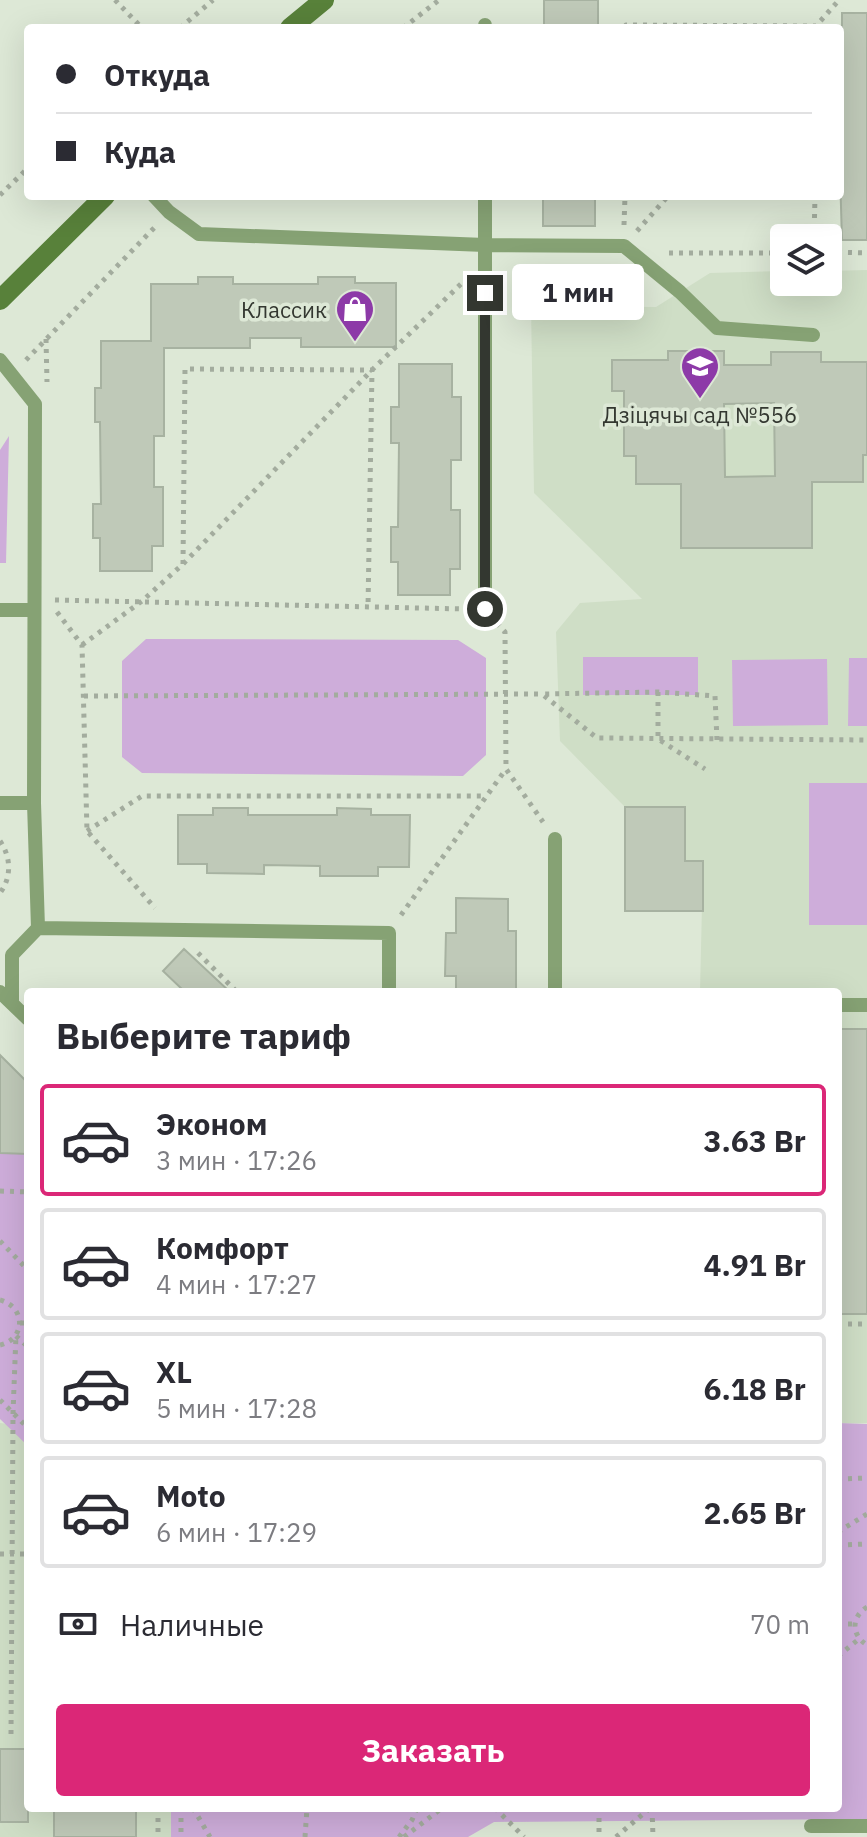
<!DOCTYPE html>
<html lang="ru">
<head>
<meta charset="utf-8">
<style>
	:root { --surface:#fff; --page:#f7f7f7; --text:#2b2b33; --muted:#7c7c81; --line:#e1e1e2; --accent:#db2777 }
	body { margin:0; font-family:"IBM Plex Sans",sans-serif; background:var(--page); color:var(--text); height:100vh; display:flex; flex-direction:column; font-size:30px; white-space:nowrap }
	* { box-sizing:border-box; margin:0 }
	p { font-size:26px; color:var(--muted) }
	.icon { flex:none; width:44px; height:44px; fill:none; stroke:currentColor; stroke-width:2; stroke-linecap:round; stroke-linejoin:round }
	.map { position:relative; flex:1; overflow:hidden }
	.drawer { position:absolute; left:24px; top:988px; width:818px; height:824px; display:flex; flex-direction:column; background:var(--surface); border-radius:8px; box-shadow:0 8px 32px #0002 }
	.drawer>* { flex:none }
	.top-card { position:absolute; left:24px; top:24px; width:820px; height:176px; border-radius:8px; box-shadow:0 8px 32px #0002; display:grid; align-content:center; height:176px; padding:0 32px; background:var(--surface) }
	.buttons { position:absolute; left:770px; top:224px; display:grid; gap:16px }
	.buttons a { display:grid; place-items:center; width:72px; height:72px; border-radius:8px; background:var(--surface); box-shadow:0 8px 32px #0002; font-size:40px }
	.end { position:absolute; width:36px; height:36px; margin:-18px; border:10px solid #333730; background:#fff; box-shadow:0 0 0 4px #fff }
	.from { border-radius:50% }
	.bubble { position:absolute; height:56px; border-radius:8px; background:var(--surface); box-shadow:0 8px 32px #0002; font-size:26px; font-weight:700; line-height:56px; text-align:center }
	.top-card b { display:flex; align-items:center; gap:28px; height:76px; font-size:30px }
	.top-card b+b { border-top:2px solid var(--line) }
	.top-card i { width:20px; height:20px; background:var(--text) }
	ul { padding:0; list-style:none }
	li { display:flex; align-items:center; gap:24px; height:112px; margin:0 16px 12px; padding:0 16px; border:4px solid var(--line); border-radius:8px }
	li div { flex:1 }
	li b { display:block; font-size:30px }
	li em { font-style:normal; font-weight:700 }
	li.active { border-color:var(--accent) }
	li>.icon { width:72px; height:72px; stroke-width:1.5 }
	h2 { padding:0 32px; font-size:36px; line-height:96px }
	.pay { display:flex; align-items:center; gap:20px; height:88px; padding:0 32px; font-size:30px }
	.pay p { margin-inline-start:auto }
	.primary-button { display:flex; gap:16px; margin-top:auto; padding:16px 32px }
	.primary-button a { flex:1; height:92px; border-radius:8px; background:var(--accent); color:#fff; font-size:32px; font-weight:700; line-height:92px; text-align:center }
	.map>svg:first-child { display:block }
	.built { fill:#cfdec6 }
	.green { fill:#ceadda }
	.building { fill:#bfc9b8; stroke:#a7b2a1; stroke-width:2; fill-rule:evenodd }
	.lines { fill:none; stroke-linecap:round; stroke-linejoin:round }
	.path { stroke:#a3ac9e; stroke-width:5; stroke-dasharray:4 6; stroke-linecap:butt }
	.lane { stroke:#86a274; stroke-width:14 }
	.secondary { stroke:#58813a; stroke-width:20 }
	.route { stroke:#333730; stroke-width:10 }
	.labels { text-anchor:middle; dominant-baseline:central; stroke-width:7; stroke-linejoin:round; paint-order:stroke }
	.poi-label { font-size:22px; fill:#333730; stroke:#dde8d6; text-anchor:end }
</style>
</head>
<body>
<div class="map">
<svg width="867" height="1837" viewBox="0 0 867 1837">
	<rect width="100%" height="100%" fill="#dde8d6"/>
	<!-- built -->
	<path class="built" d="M 867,270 L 867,1423 L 838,1423 L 838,992 L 700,992 L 703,862 L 685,861 L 685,807 L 625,807 L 560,741 L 556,632 L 580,603 L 642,599 L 534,493 L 531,306 L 656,307 L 710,273 L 784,271 L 784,282 L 828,282 L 828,271 Z
		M 0,1423 L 8,1424 L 28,1445 L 28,1808 L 171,1808 L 171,1837 L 0,1837 Z"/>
	<!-- green -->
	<path class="green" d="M 9,436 L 6,563 L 0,563 L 0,450 Z
		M 146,639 L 458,640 L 486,658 L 486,755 L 463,776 L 142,773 L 122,757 L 122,661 Z
		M 583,657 L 698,657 L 698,695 L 583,695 Z
		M 849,658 L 867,658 L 867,726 L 848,726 Z
		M 827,659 L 828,725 L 733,726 L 732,660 Z
		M 809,783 L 867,783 L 867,925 L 809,925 Z
		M 0,1153 L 24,1154 L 28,1158 L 28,1446 L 0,1419 Z
		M 838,1423 L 867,1424 L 867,1819 L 494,1822 L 468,1837 L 171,1837 L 171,1808 L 838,1808 Z"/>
	<!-- building -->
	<path class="building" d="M 544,0 L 598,0 L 598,28 L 544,28 Z
		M 842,13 L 867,13 L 867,240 L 842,240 L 840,173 L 842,173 L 842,91 L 840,91 L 840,55 L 842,55 Z
		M 543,196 L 595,196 L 595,226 L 543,226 Z
		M 198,277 L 233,277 L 233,284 L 318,284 L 318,277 L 355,277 L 355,283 L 396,283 L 396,347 L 301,347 L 301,338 L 250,338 L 250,348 L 164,348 L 164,436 L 154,436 L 154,487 L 163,487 L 163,546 L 152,546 L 152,571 L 100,571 L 100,538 L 93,538 L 93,504 L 101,504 L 100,422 L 95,422 L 95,388 L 101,388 L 101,341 L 151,341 L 151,284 L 198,284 Z
		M 668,351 L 724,351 L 724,365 L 771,365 L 771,352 L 821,352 L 821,362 L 867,362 L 867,455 L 863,455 L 863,482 L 812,482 L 812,548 L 681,548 L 681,484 L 636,484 L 636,456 L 624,456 L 624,391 L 612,391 L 612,360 L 668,360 ZM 774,403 L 775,476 L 725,477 L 724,404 Z
		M 399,364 L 452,364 L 452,397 L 461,397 L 461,460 L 451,460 L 451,510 L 460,510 L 460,569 L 450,569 L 450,595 L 398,595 L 398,562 L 391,562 L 391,527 L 398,527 L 399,443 L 391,443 L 391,407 L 399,407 Z
		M 625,807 L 685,807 L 685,861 L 703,861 L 703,911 L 625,911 Z
		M 213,808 L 248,808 L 248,815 L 337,815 L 337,808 L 371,809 L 371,815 L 410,815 L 409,867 L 378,867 L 378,876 L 320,876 L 320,866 L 264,865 L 264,874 L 207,873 L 207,864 L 178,864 L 178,815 L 213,815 Z
		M 456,898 L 508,899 L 508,931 L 516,931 L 516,992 L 456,992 L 456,976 L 445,976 L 446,933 L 456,933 Z
		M 184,949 L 230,992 L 185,992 L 163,971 Z
		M 841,1029 L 867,1029 L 867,1314 L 841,1314 L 841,1260 L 838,1260 L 838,1086 L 841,1086 Z
		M 0,1055 L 28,1083 L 28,1154 L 0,1153 Z
		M 0,1749 L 28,1749 L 28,1822 L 0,1822 Z
		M 54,1808 L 136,1808 L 136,1837 L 54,1837 Z"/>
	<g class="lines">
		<!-- path -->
		<path class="path" d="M 115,0 L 142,28
			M 180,28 L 213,0
			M 403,28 L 439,0
			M 626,28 L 626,25 L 816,26 L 839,0
			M 0,195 L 28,168
			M 624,225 L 625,196
			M 637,231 L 668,196
			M 814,238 L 815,196
			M 828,252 L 867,253
			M 669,253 L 784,253
			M 46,339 L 47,382
			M 26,360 L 155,227
			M 183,564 L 185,369 L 372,370 L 368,608
			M 55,600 L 465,609
			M 57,612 L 82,645 L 87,831 L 155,908
			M 497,623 L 505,632 L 506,769 L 543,822
			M 82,645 L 142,601 L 183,564 L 372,370 L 463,282
			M 658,692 L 658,739 L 705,769
			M 84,696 L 542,694
			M 717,740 L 715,696 L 658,692 L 542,694 L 597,738 L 867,740
			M 87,831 L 142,796 L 486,796
			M 0,841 C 11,857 12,877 0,893
			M 401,915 L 506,769
			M 198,953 L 237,992
			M 0,1191 L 28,1192
			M 0,1241 L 28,1270
			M 0,1300 C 26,1307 26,1339 0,1345
			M 20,1323 L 28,1323
			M 838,1324 L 867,1324
			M 16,1336 L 28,1347
			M 0,1400 L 28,1428
			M 838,1479 L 867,1478
			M 838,1532 L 867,1514
			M 838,1545 L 867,1544
			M 0,1554 L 28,1554
			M 867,1607 C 851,1617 851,1635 867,1645
			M 838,1624 L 854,1624
			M 838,1656 L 859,1639
			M 11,1734 L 13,1413 L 16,1335
			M 158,1808 L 158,1837
			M 181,1808 L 181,1837
			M 193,1808 L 210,1837
			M 495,1808 L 524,1837
			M 599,1808 L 599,1837
			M 652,1808 L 653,1837
			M 305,1837 L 307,1808
			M 399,1837 L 412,1820 L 417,1808
			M 404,1837 L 442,1808
			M 616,1837 L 650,1808"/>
		<!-- lane -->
		<path class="lane" d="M 485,25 L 485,28
			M 154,196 L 169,212 L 199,234 L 485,245 L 624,246 L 680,292 L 717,328 L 813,335
			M 485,196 L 485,609
			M 0,360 L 35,404 L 34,803 L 38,928 L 389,933 L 389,992
			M 0,610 L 34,610
			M 0,803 L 34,803
			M 0,992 L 28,1019
			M 555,992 L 555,839
			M 12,1003 L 12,955 L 38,928
			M 838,1005 L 867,1005
			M 811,1826 L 867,1826"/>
		<!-- secondary -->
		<path class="secondary" d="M 290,28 L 324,0
			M 0,300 L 105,196"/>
	</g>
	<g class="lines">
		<!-- route -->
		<path class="route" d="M 485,293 L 485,609"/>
	</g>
	<!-- icons -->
	<defs>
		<g id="shop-pin" transform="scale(2)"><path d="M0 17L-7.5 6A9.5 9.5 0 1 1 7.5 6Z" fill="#8d3aa8" stroke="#dde8d6"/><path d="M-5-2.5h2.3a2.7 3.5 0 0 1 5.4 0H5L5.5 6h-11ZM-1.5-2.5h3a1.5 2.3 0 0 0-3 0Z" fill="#fff"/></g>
		<g id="school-pin" transform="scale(2)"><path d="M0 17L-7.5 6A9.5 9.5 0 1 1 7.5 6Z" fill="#8d3aa8" stroke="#dde8d6"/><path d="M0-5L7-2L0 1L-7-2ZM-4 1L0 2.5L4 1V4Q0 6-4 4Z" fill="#fff"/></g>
	</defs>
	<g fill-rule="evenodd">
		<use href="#shop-pin" x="355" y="309"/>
		<use href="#school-pin" x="700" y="366"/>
	</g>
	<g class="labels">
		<!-- poi labels -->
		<g class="poi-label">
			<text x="327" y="309">Классик</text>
			<text x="700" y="414" text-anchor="middle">Дзіцячы сад №556</text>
		</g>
	</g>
</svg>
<div class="buttons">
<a><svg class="icon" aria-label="layers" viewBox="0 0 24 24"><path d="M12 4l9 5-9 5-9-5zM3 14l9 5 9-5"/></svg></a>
</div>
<i class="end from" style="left:485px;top:609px"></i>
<i class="end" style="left:485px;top:293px"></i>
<div class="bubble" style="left:512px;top:264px;width:132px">1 мин</div>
<div class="top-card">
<b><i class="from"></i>Откуда</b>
<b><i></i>Куда</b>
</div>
<section class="drawer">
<h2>Выберите тариф</h2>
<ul>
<li class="active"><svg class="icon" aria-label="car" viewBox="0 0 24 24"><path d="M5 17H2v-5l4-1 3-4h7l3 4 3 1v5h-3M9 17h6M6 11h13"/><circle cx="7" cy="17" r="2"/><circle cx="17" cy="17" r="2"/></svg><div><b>Эконом</b><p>3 мин · 17:26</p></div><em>3.63 Br</em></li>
<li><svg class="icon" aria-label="car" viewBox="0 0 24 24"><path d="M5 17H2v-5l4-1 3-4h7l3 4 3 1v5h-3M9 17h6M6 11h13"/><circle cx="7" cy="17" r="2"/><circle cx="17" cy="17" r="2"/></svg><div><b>Комфорт</b><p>4 мин · 17:27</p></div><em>4.91 Br</em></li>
<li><svg class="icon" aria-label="car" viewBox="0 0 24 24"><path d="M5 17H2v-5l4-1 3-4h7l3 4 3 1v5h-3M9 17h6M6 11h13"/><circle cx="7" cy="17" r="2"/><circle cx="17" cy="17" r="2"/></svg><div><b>XL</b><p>5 мин · 17:28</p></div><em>6.18 Br</em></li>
<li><svg class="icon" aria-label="car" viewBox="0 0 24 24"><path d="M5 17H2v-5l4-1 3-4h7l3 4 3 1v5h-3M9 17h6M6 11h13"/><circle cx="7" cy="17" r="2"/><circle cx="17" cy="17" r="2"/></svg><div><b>Moto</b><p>6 мин · 17:29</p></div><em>2.65 Br</em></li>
</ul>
<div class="pay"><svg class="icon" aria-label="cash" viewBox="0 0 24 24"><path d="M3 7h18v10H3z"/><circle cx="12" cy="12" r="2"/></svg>Наличные<p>70 m</p></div>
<div class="primary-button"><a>Заказать</a></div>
</section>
</div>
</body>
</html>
